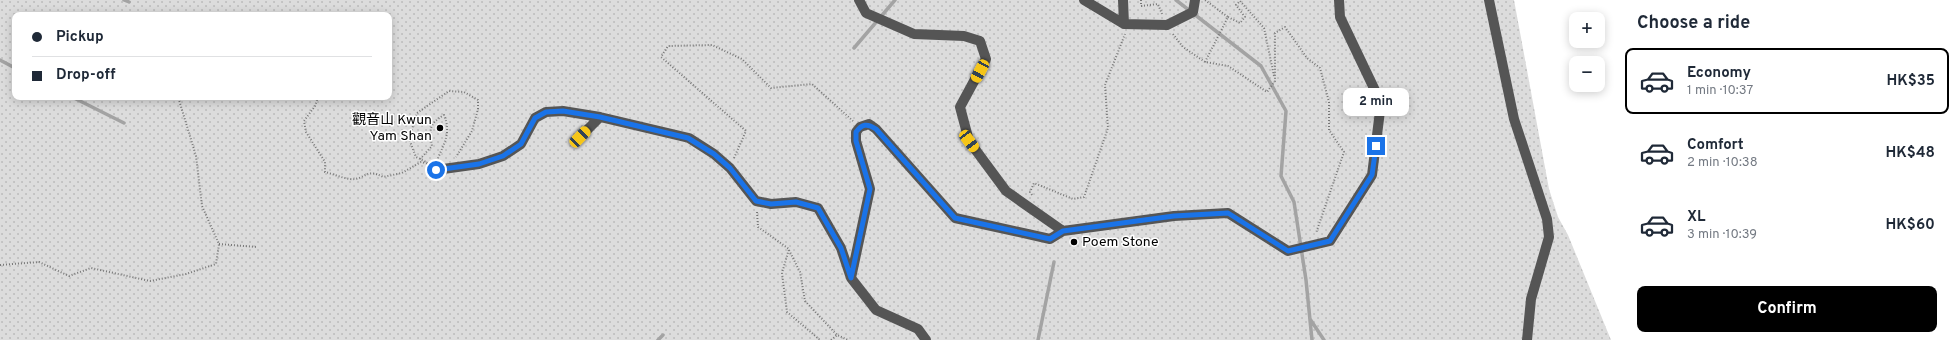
<!DOCTYPE html>
<html lang="en">
<head>
<meta charset="utf-8">
<style>
	:root { --surface:#fff; --page:#f6f6f7; --text:#1f2937; --muted:#747a83; --line:#e0e1e3; --accent:#000 }
	body { margin:0; font-family:Overpass,"Noto Sans TC",sans-serif; background:var(--page); color:var(--text); height:100vh; display:flex; flex-direction:column; font-size:15px; white-space:nowrap }
	* { box-sizing:border-box; margin:0 }
	p { font-size:13px; color:var(--muted) }
	.icon { flex:none; width:22px; height:22px; fill:none; stroke:currentColor; stroke-width:2; stroke-linecap:round; stroke-linejoin:round }
	.map { position:relative; flex:1; overflow:hidden }
	.panel { display:flex; flex-direction:column; background:var(--surface); width:340px }
	.panel>* { flex:none }
	.guide { position:absolute; left:12px; top:12px; width:380px; height:88px; border-radius:8px; box-shadow:0 2px 10px #0003; display:grid; align-content:center; height:88px; padding:0 20px; background:var(--surface) }
	.controls { position:absolute; left:1569px; top:12px; display:grid; gap:8px }
	.controls a { display:grid; place-items:center; width:36px; height:36px; border-radius:8px; background:var(--surface); box-shadow:0 2px 10px #0003; font-size:20px }
	.end { position:absolute; width:18px; height:18px; margin:-9px; border:5px solid #1a73e8; background:#fff; box-shadow:0 0 0 2px #fff }
	.from { border-radius:50% }
	.bubble { position:absolute; height:28px; border-radius:8px; background:var(--surface); box-shadow:0 2px 10px #0003; font-size:13px; font-weight:700; line-height:28px; text-align:center }
	.car { position:absolute; width:12px; height:24px; margin:-12px -6px; border-radius:5px; box-shadow:0 0 3px 1px #0007; background:linear-gradient(#f5c518 24%,#345 0 40%,#f5c518 0 76%,#345 0 86%,#f5c518 0) }
	.guide b { display:flex; align-items:center; gap:14px; height:38px; font-size:15px }
	.guide b+b { border-top:1px solid var(--line) }
	.guide i { width:10px; height:10px; background:var(--text) }
	ul { padding:0; list-style:none }
	li { display:flex; align-items:center; gap:12px; height:66px; margin:0 8px 6px; padding:0 12px; border:2px solid transparent; border-radius:8px }
	li div { flex:1 }
	li b { display:block; font-size:15px }
	li em { font-style:normal; font-weight:700 }
	li.current { border-color:var(--accent) }
	li>.icon { width:36px; height:36px; stroke-width:1.5 }
	h2 { padding:0 20px; font-size:18px; line-height:48px }
	.cta { display:flex; gap:8px; margin-top:auto; padding:8px 20px }
	.cta a { flex:1; height:46px; border-radius:8px; background:var(--accent); color:#fff; font-size:16px; font-weight:700; line-height:46px; text-align:center }
	main { display:flex; flex:1; min-height:0 }
	.map>svg:first-child { display:block }
	.garden { fill:url(#garden-dots); fill-rule:evenodd }
	.lines { fill:none; stroke-linecap:round; stroke-linejoin:round }
	.stream { stroke:#a3a3a3; stroke-width:3.5 }
	.path { stroke:#777; stroke-width:2; stroke-dasharray:1 2; stroke-linecap:butt }
	.minor { stroke:#555; stroke-width:10 }
	.route { stroke:#1a73e8; stroke-width:5 }
	.poi-dot { fill:#000; stroke:#fff; stroke-width:1.5 }
	.labels { text-anchor:middle; dominant-baseline:central; stroke-width:3; stroke-linejoin:round; paint-order:stroke }
	.poi-label { font-size:14px; fill:#000; stroke:#fff; text-anchor:end }
</style>
</head>
<body>
<main>
<div class="map">
<svg width="1617" height="340" viewBox="0 0 1617 340">
	<defs>
		<pattern id="garden-dots" width="8" height="8" patternUnits="userSpaceOnUse"><rect width="8" height="8" fill="#dcdcdc"/><path d="M2 2h.1M6 6h.1" fill="none" stroke="#bbb" stroke-width="1.8" stroke-linecap="round"/></pattern>
	</defs>
	<rect width="100%" height="100%" fill="#fff"/>
	<!-- garden -->
	<path class="garden" d="M 0,0 L 1514,0 L 1549,189 L 1558,217 L 1568,235 L 1611,340 L 0,340 ZM 15,15 L 389,15 L 389,97 L 15,97 Z"/>
	<g class="lines">
		<!-- stream -->
		<path class="stream" d="M 124,0 L 129,2
			M 1176,0 L 1261,66 L 1286,111 L 1281,176 L 1294,202 L 1306,280 L 1312,340
			M 854,48 L 895,0
			M 0,60 L 15,68
			M 72,97 L 124,123
			M 1310,319 L 1324,340
			M 658,340 L 663,335
			M 1038,340 L 1054,262"/>
		<!-- path -->
		<path class="path" d="M 1141,0 L 1141,6 L 1158,4 L 1162,14
			M 1228,17 L 1240,23 L 1245,17 L 1236,5 L 1240,1 L 1264,28 L 1274,76
			M 1173,34 L 1183,47 L 1205,62 L 1228,66 L 1267,92 L 1275,81 L 1275,33 L 1285,27 L 1307,58 L 1320,68 L 1329,102 L 1329,130 L 1344,152 L 1316,233
			M 1205,62 L 1228,17 L 1205,0
			M 318,97 L 315,106 L 304,121 L 306,132 L 325,162 L 325,172 C 333,174 342,178 350,179 C 364,181 366,167 383,177 L 402,173 L 421,162 L 428,164
			M 734,158 L 746,131 L 661,57 L 668,46 L 712,45 L 742,59 L 771,88 L 812,84 L 853,121
			M 420,159 L 432,146 C 429,129 429,124 444,115 C 451,132 445,142 438,158
			M 428,163 L 416,157 L 409,139 L 417,113 L 449,91 L 464,92 L 478,100 L 478,109 L 472,131 L 456,157
			M 1032,195 L 1030,192 L 1034,183 L 1073,199 L 1084,197 L 1108,128 L 1105,85 L 1125,34
			M 757,212 L 758,227 L 789,249 L 782,273 L 787,312 L 820,340
			M 219,244 L 257,247
			M 789,250 L 800,272 L 805,301 L 837,335
			M 0,265 L 39,262 L 69,276 L 91,268 L 150,281 L 186,274 L 216,264 L 219,244 L 202,206 L 196,156 L 179,100 L 183,97
			M 831,340 L 837,335 L 848,340"/>
		<!-- minor -->
		<path class="minor" d="M 1084,0 L 1124,24 L 1123,0
			M 1489,0 L 1514,119 L 1547,219 L 1549,237 L 1531,299 L 1527,340
			M 1124,24 L 1167,25 L 1193,12 L 1195,0
			M 580,137 L 600,117
			M 436,170 L 479,164 L 503,156 L 521,144 L 535,118 L 546,112 L 563,111 L 600,117 L 689,138 L 714,154 L 730,168 L 756,201 L 771,204 L 796,202 L 818,208 L 841,248 L 851,278 L 870,189 L 856,141 L 856,132 L 860,127 L 869,124 L 876,129 L 955,218 L 1050,239 L 1063,231 L 1006,191 L 969,141 L 960,107 L 986,59 L 980,41 L 964,36 L 914,34 L 866,13 L 859,0
			M 1063,231 L 1174,216 L 1228,213 L 1288,251 L 1330,241 L 1372,175 L 1381,103 L 1340,17 L 1339,0
			M 851,278 L 876,310 L 918,329 L 926,340"/>
	</g>
	<g class="lines">
		<!-- route -->
		<path class="route" d="M 436,170 L 479,164 L 503,156 L 521,144 L 535,118 L 546,112 L 563,111 L 600,117 L 688,138 L 714,154 L 730,168 L 756,201 L 771,204 L 796,202 L 818,208 L 841,248 L 851,278 L 870,189 L 856,141 L 856,132 C 862,124 867,123 876,129 L 955,218 L 1050,239 L 1063,231 L 1174,216 L 1228,213 L 1288,251 L 1330,241 L 1372,175 L 1376,146"/>
	</g>
	<!-- markers -->
	<g class="poi-dot">
		<circle cx="440" cy="128" r="4"/>
		<circle cx="1074" cy="242" r="4"/>
	</g>
	<g class="labels">
		<!-- poi labels -->
		<g class="poi-label">
			<text x="432" y="120">觀音山 Kwun<tspan x="432" dy="16">Yam Shan</tspan></text>
			<text x="1082" y="242" text-anchor="start">Poem Stone</text>
		</g>
	</g>
</svg>
<div class="controls">
<a>+</a>
<a>−</a>
</div>
<i class="end from" style="left:436px;top:170px"></i>
<i class="end" style="left:1376px;top:146px"></i>
<div class="bubble" style="left:1343px;top:88px;width:66px">2 min</div>
<i class="car" style="left:980px;top:71px;rotate:208deg"></i>
<i class="car" style="left:580px;top:137px;rotate:45deg"></i>
<i class="car" style="left:969px;top:141px;rotate:143deg"></i>
<div class="guide">
<b><i class="from"></i>Pickup</b>
<b><i></i>Drop-off</b>
</div>
</div>
<section class="panel">
<h2>Choose a ride</h2>
<ul>
<li class="current"><svg class="icon" aria-label="car" viewBox="0 0 24 24"><path d="M5 17H2v-5l4-1 3-4h7l3 4 3 1v5h-3M9 17h6M6 11h13"/><circle cx="7" cy="17" r="2"/><circle cx="17" cy="17" r="2"/></svg><div><b>Economy</b><p>1 min · 10:37</p></div><em>HK$35</em></li>
<li><svg class="icon" aria-label="car" viewBox="0 0 24 24"><path d="M5 17H2v-5l4-1 3-4h7l3 4 3 1v5h-3M9 17h6M6 11h13"/><circle cx="7" cy="17" r="2"/><circle cx="17" cy="17" r="2"/></svg><div><b>Comfort</b><p>2 min · 10:38</p></div><em>HK$48</em></li>
<li><svg class="icon" aria-label="car" viewBox="0 0 24 24"><path d="M5 17H2v-5l4-1 3-4h7l3 4 3 1v5h-3M9 17h6M6 11h13"/><circle cx="7" cy="17" r="2"/><circle cx="17" cy="17" r="2"/></svg><div><b>XL</b><p>3 min · 10:39</p></div><em>HK$60</em></li>
</ul>
<div class="cta"><a>Confirm</a></div>
</section>
</main>
</body>
</html>
